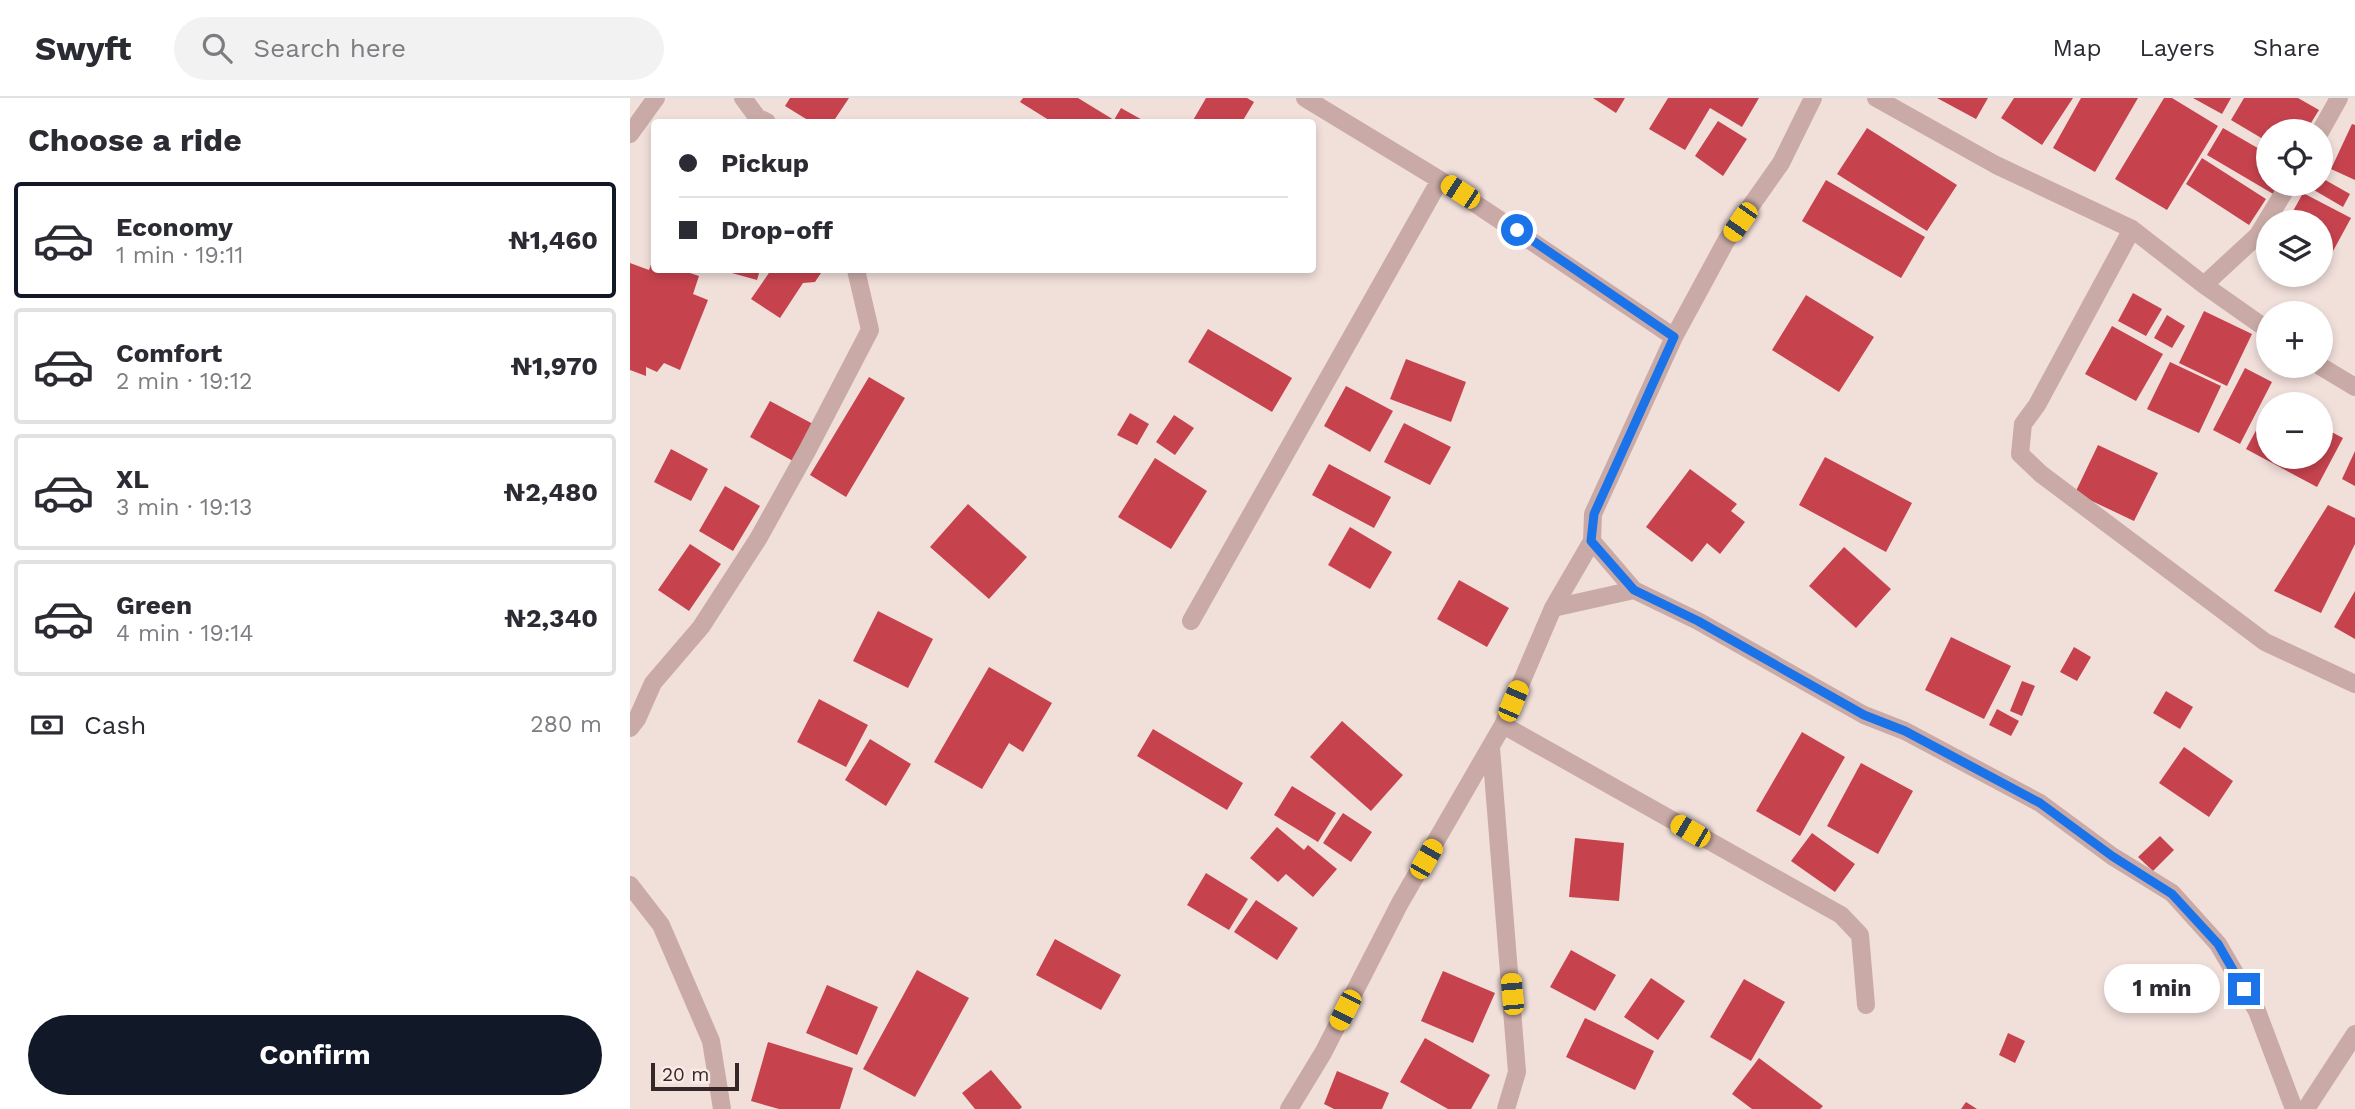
<!DOCTYPE html>
<html lang="en">
<head>
<meta charset="utf-8">
<style>
	:root { --surface:#fff; --page:#f2f2f3; --text:#2b2b33; --muted:#7c7c81; --line:#e1e1e2; --accent:#111827 }
	body { margin:0; font-family:"Work Sans",sans-serif; background:var(--page); color:var(--text); height:100vh; display:flex; flex-direction:column; font-size:26px; white-space:nowrap }
	* { box-sizing:border-box; margin:0 }
	p { font-size:23px; color:var(--muted) }
	.icon { flex:none; width:38px; height:38px; fill:none; stroke:currentColor; stroke-width:2; stroke-linecap:round; stroke-linejoin:round }
	.map { position:relative; flex:1; overflow:hidden }
	.drawer { display:flex; flex-direction:column; background:var(--surface); width:630px }
	.drawer>* { flex:none }
	.banner { position:absolute; left:21px; top:21px; width:665px; height:154px; border-radius:7px; box-shadow:0 4px 10px #0003; display:grid; align-content:center; height:154px; padding:0 28px; background:var(--surface) }
	.buttons { position:absolute; left:1626px; top:21px; display:grid; gap:14px }
	.buttons a { display:grid; place-items:center; width:77px; height:77px; border-radius:50%; background:var(--surface); box-shadow:0 4px 10px #0003; font-size:35px }
	.scale { position:absolute; left:21px; bottom:18px; width:88px; box-sizing:border-box; padding-left:7px; border:4px solid #352727; border-top:0; font-size:19px; line-height:24px; white-space:nowrap; color:#352727; -webkit-text-stroke:5px #f9eae6; paint-order:stroke }
	.end { position:absolute; width:32px; height:32px; margin:-16px; border:9px solid #1a73e8; background:#fff; box-shadow:0 0 0 4px #fff }
	.from { border-radius:50% }
	.bubble { position:absolute; height:49px; border-radius:24px; background:var(--surface); box-shadow:0 4px 10px #0003; font-size:23px; font-weight:700; line-height:49px; text-align:center }
	.car { position:absolute; width:21px; height:42px; margin:-21px -10px; border-radius:9px; box-shadow:0 0 5px 2px #0007; background:linear-gradient(#f5c518 24%,#345 0 40%,#f5c518 0 76%,#345 0 86%,#f5c518 0) }
	.banner b { display:flex; align-items:center; gap:24px; height:66px; font-size:26px }
	.banner b+b { border-top:2px solid var(--line) }
	.banner i { width:18px; height:18px; background:var(--text) }
	ul { padding:0; list-style:none }
	li { display:flex; align-items:center; gap:21px; height:116px; margin:0 14px 10px; padding:0 14px; border:4px solid var(--line); border-radius:7px }
	li div { flex:1 }
	li b { display:block; font-size:26px }
	li em { font-style:normal; font-weight:700 }
	li.active { border-color:var(--accent) }
	li>.icon { width:63px; height:63px; stroke-width:1.5 }
	h2 { padding:0 28px; font-size:32px; line-height:84px }
	.pay { display:flex; align-items:center; gap:18px; height:77px; padding:0 28px; font-size:26px }
	.pay p { margin-inline-start:auto }
	.primary-button { display:flex; gap:14px; margin-top:auto; padding:14px 28px }
	.primary-button a { flex:1; height:80px; border-radius:42px; background:var(--accent); color:#fff; font-size:28px; font-weight:700; line-height:80px; text-align:center }
	header { display:flex; align-items:center; gap:42px; box-sizing:border-box; height:98px; padding:0 35px; background:var(--surface); border-bottom:2px solid var(--line) }
	header strong { font-size:33px }
	nav { display:flex; gap:38px; margin-inline-start:auto; font-size:24px }
	.search { width:490px; height:63px; background:var(--page); display:flex; align-items:center; gap:18px; box-sizing:border-box; padding:0 24px; border-radius:38px; color:var(--muted); font-size:26px }
	main { display:flex; flex:1; min-height:0 }
	.map>svg:first-child { display:block }
	.building { fill:#c6434e }
	.lines { fill:none; stroke-linecap:round; stroke-linejoin:round }
	.street { stroke:#c9aaa6; stroke-width:18 }
	.route { stroke:#1a73e8; stroke-width:9 }
</style>
</head>
<body>
<header>
<strong>Swyft</strong>
<div class="search"><svg class="icon" aria-label="search" viewBox="0 0 24 24"><circle cx="10" cy="10" r="6"/><path d="M15 15l6 6"/></svg>Search here</div>
<nav><a>Map</a><a>Layers</a><a>Share</a></nav>
</header>
<main>
<section class="drawer">
<h2>Choose a ride</h2>
<ul>
<li class="active"><svg class="icon" aria-label="car" viewBox="0 0 24 24"><path d="M5 17H2v-5l4-1 3-4h7l3 4 3 1v5h-3M9 17h6M6 11h13"/><circle cx="7" cy="17" r="2"/><circle cx="17" cy="17" r="2"/></svg><div><b>Economy</b><p>1 min · 19:11</p></div><em>₦1,460</em></li>
<li><svg class="icon" aria-label="car" viewBox="0 0 24 24"><path d="M5 17H2v-5l4-1 3-4h7l3 4 3 1v5h-3M9 17h6M6 11h13"/><circle cx="7" cy="17" r="2"/><circle cx="17" cy="17" r="2"/></svg><div><b>Comfort</b><p>2 min · 19:12</p></div><em>₦1,970</em></li>
<li><svg class="icon" aria-label="car" viewBox="0 0 24 24"><path d="M5 17H2v-5l4-1 3-4h7l3 4 3 1v5h-3M9 17h6M6 11h13"/><circle cx="7" cy="17" r="2"/><circle cx="17" cy="17" r="2"/></svg><div><b>XL</b><p>3 min · 19:13</p></div><em>₦2,480</em></li>
<li><svg class="icon" aria-label="car" viewBox="0 0 24 24"><path d="M5 17H2v-5l4-1 3-4h7l3 4 3 1v5h-3M9 17h6M6 11h13"/><circle cx="7" cy="17" r="2"/><circle cx="17" cy="17" r="2"/></svg><div><b>Green</b><p>4 min · 19:14</p></div><em>₦2,340</em></li>
</ul>
<div class="pay"><svg class="icon" aria-label="cash" viewBox="0 0 24 24"><path d="M3 7h18v10H3z"/><circle cx="12" cy="12" r="2"/></svg>Cash<p>280 m</p></div>
<div class="primary-button"><a>Confirm</a></div>
</section>
<div class="map">
<svg width="1725" height="1011" viewBox="0 0 1725 1011">
	<rect width="100%" height="100%" fill="#f1dfda"/>
	<!-- building -->
	<path class="building" d="M 160,0 L 219,0 L 203,24 L 181,24 L 155,8 Z
		M 393,0 L 448,0 L 484,22 L 491,10 L 516,24 L 422,24 L 390,4 Z
		M 576,0 L 617,0 L 624,4 L 612,24 L 562,24 Z
		M 963,0 L 995,0 L 986,15 Z
		M 1038,0 L 1129,0 L 1112,29 L 1080,10 L 1055,52 L 1019,31 Z
		M 1307,0 L 1358,0 L 1346,21 Z
		M 1384,0 L 1443,0 L 1412,47 L 1371,20 Z
		M 1451,0 L 1508,0 L 1465,74 L 1423,50 Z
		M 1534,0 L 1542,0 L 1588,28 L 1537,112 L 1485,81 Z
		M 1563,0 L 1601,0 L 1592,16 Z
		M 1614,0 L 1668,0 L 1689,12 L 1676,33 L 1638,33 L 1638,44 L 1601,22 Z
		M 1088,23 L 1117,41 L 1093,78 L 1065,58 Z
		M 1722,26 L 1725,27 L 1725,82 L 1701,71 Z
		M 1237,30 L 1327,87 L 1297,133 L 1207,76 Z
		M 1593,30 L 1638,56 L 1638,86 L 1651,86 L 1645,97 L 1577,57 Z
		M 1572,60 L 1636,101 L 1619,127 L 1556,86 Z
		M 1690,79 L 1720,96 L 1713,109 L 1677,88 L 1679,86 L 1690,86 Z
		M 1196,82 L 1295,139 L 1271,180 L 1172,123 Z
		M 1673,95 L 1721,120 L 1690,177 L 1690,124 L 1657,124 Z
		M 24,158 L 24,172 L 51,172 L 69,178 L 63,196 L 78,202 L 50,272 L 34,265 L 27,274 L 16,269 L 16,278 L 0,272 L 0,165 L 19,172 Z
		M 91,172 L 130,172 L 127,182 Z
		M 141,172 L 193,172 L 185,184 L 173,185 L 150,220 L 121,201 Z
		M 1503,195 L 1532,211 L 1516,238 L 1488,223 Z
		M 1176,197 L 1244,239 L 1209,294 L 1142,252 Z
		M 1574,213 L 1622,236 L 1597,288 L 1549,265 Z
		M 1537,217 L 1555,228 L 1542,250 L 1524,240 Z
		M 1482,228 L 1533,256 L 1506,303 L 1455,276 Z
		M 578,231 L 662,280 L 642,314 L 558,264 Z
		M 776,261 L 836,284 L 821,324 L 760,301 Z
		M 1540,264 L 1591,288 L 1569,335 L 1517,311 Z
		M 1615,270 L 1642,284 L 1610,346 L 1583,332 Z
		M 239,279 L 275,300 L 216,399 L 180,377 Z
		M 716,288 L 763,313 L 740,354 L 694,328 Z
		M 140,303 L 183,326 L 163,363 L 120,339 Z
		M 1638,310 L 1638,359 L 1690,359 L 1690,328 L 1713,340 L 1687,389 L 1616,351 Z
		M 500,315 L 519,326 L 507,347 L 487,337 Z
		M 544,317 L 564,330 L 545,357 L 526,344 Z
		M 774,325 L 821,349 L 800,387 L 754,364 Z
		M 1468,347 L 1528,375 L 1504,423 L 1445,395 Z
		M 41,351 L 78,371 L 61,403 L 24,384 Z
		M 1725,353 L 1725,388 L 1712,381 Z
		M 1195,359 L 1282,405 L 1256,454 L 1169,407 Z
		M 525,360 L 577,393 L 541,451 L 488,419 Z
		M 699,366 L 761,399 L 744,430 L 682,397 Z
		M 1060,371 L 1107,406 L 1101,413 L 1115,424 L 1090,456 L 1077,445 L 1062,464 L 1016,429 Z
		M 95,388 L 130,408 L 103,453 L 69,433 Z
		M 338,406 L 397,459 L 359,501 L 300,449 Z
		M 1698,407 L 1725,420 L 1725,446 L 1691,515 L 1644,493 Z
		M 720,429 L 762,454 L 740,491 L 698,467 Z
		M 60,446 L 91,466 L 59,513 L 28,492 Z
		M 1214,449 L 1261,491 L 1226,530 L 1179,488 Z
		M 829,482 L 879,510 L 857,549 L 807,521 Z
		M 1725,493 L 1725,541 L 1704,529 Z
		M 248,513 L 303,541 L 278,590 L 223,563 Z
		M 1321,539 L 1381,568 L 1354,621 L 1295,592 Z
		M 1444,549 L 1461,559 L 1447,583 L 1430,574 Z
		M 359,569 L 422,605 L 393,654 L 379,645 L 352,691 L 304,664 Z
		M 1392,583 L 1405,588 L 1392,618 L 1380,613 Z
		M 1536,593 L 1563,609 L 1550,631 L 1523,615 Z
		M 189,601 L 238,627 L 216,669 L 167,644 Z
		M 1367,611 L 1389,623 L 1381,638 L 1359,627 Z
		M 712,623 L 773,677 L 741,713 L 680,659 Z
		M 523,631 L 613,685 L 597,712 L 507,658 Z
		M 1172,634 L 1215,659 L 1170,738 L 1126,713 Z
		M 240,641 L 281,666 L 256,708 L 215,682 Z
		M 1554,649 L 1603,683 L 1579,719 L 1529,685 Z
		M 1231,665 L 1283,693 L 1248,756 L 1197,728 Z
		M 662,688 L 706,715 L 688,744 L 644,717 Z
		M 713,715 L 742,734 L 721,764 L 693,745 Z
		M 647,729 L 674,752 L 678,747 L 707,771 L 683,799 L 656,776 L 648,784 L 620,760 Z
		M 1182,735 L 1225,766 L 1205,794 L 1161,763 Z
		M 1530,738 L 1544,752 L 1523,773 L 1508,759 Z
		M 945,740 L 994,745 L 989,803 L 939,799 Z
		M 576,775 L 618,801 L 599,832 L 557,807 Z
		M 626,802 L 668,830 L 647,862 L 604,834 Z
		M 425,841 L 491,877 L 471,912 L 406,877 Z
		M 941,852 L 986,877 L 965,913 L 920,889 Z
		M 287,872 L 339,900 L 285,999 L 233,971 Z
		M 813,873 L 865,895 L 843,945 L 791,923 Z
		M 1021,880 L 1055,903 L 1028,942 L 994,919 Z
		M 1114,881 L 1155,904 L 1121,963 L 1080,939 Z
		M 197,887 L 248,909 L 227,957 L 176,935 Z
		M 955,920 L 1024,953 L 1005,992 L 936,959 Z
		M 1378,935 L 1395,943 L 1385,965 L 1369,957 Z
		M 795,940 L 860,977 L 841,1011 L 818,1011 L 770,984 Z
		M 138,944 L 223,970 L 210,1011 L 149,1011 L 121,1003 Z
		M 1129,960 L 1193,1008 L 1190,1011 L 1122,1011 L 1102,996 Z
		M 361,972 L 392,1009 L 390,1011 L 345,1011 L 332,995 Z
		M 707,973 L 759,995 L 752,1011 L 704,1011 L 694,1006 Z
		M 1336,1004 L 1347,1011 L 1331,1011 Z"/>
	<g class="lines">
		<!-- street -->
		<path class="street" d="M 113,0 L 127,19 L 137,24
			M 675,0 L 810,82 L 1044,239
			M 1246,0 L 1366,67 L 1502,131 L 1574,187 L 1638,232
			M 1690,34 L 1709,0
			M 0,36 L 26,0
			M 1502,131 L 1407,307 L 1393,326 L 1390,356 L 1411,376 L 1635,544 L 1725,586
			M 1574,187 L 1628,137 L 1659,86
			M 1690,268 L 1725,289
			M 962,443 L 1004,492 L 1068,523 L 1234,617 L 1275,633 L 1410,705 L 1482,758 L 1542,795 L 1588,846 L 1627,913 L 1664,1011
			M 923,510 L 1004,492
			M 561,523 L 810,82
			M 873,627 L 1211,817 L 1230,837 L 1236,907
			M 0,630 L 7,621 L 23,585 L 71,529 L 128,441 L 177,353 L 240,232 L 226,172
			M 861,650 L 887,974 L 876,1011
			M 0,787 L 31,827 L 81,943 L 92,1011
			M 659,1011 L 693,955 L 770,805 L 873,627 L 923,510 L 962,443 L 963,416 L 1044,239 L 1096,143 L 1151,65 L 1183,0
			M 1676,1011 L 1725,936"/>
	</g>
	<g class="lines">
		<!-- route -->
		<path class="route" d="M 887,132 L 1044,239 L 964,416 L 961,443 L 1004,492 L 1068,523 L 1234,617 L 1275,633 L 1410,705 L 1482,758 L 1542,796 L 1588,846 L 1614,891"/>
	</g>
</svg>
<div class="buttons">
<a><svg class="icon" aria-label="locate" viewBox="0 0 24 24"><circle cx="12" cy="12" r="6"/><path d="M12 2v4M12 18v4M2 12h4M18 12h4"/></svg></a>
<a><svg class="icon" aria-label="layers" viewBox="0 0 24 24"><path d="M12 4l9 5-9 5-9-5zM3 14l9 5 9-5"/></svg></a>
<a>+</a>
<a>−</a>
</div>
<div class="scale">20 m</div>
<i class="end from" style="left:887px;top:132px"></i>
<i class="end" style="left:1614px;top:891px"></i>
<div class="bubble" style="left:1474px;top:866px;width:116px">1 min</div>
<i class="car" style="left:830px;top:94px;rotate:303deg"></i>
<i class="car" style="left:1110px;top:124px;rotate:215deg"></i>
<i class="car" style="left:883px;top:603px;rotate:23deg"></i>
<i class="car" style="left:1060px;top:733px;rotate:300deg"></i>
<i class="car" style="left:796px;top:761px;rotate:30deg"></i>
<i class="car" style="left:882px;top:896px;rotate:355deg"></i>
<i class="car" style="left:715px;top:912px;rotate:207deg"></i>
<div class="banner">
<b><i class="from"></i>Pickup</b>
<b><i></i>Drop-off</b>
</div>
</div>
</main>
</body>
</html>
